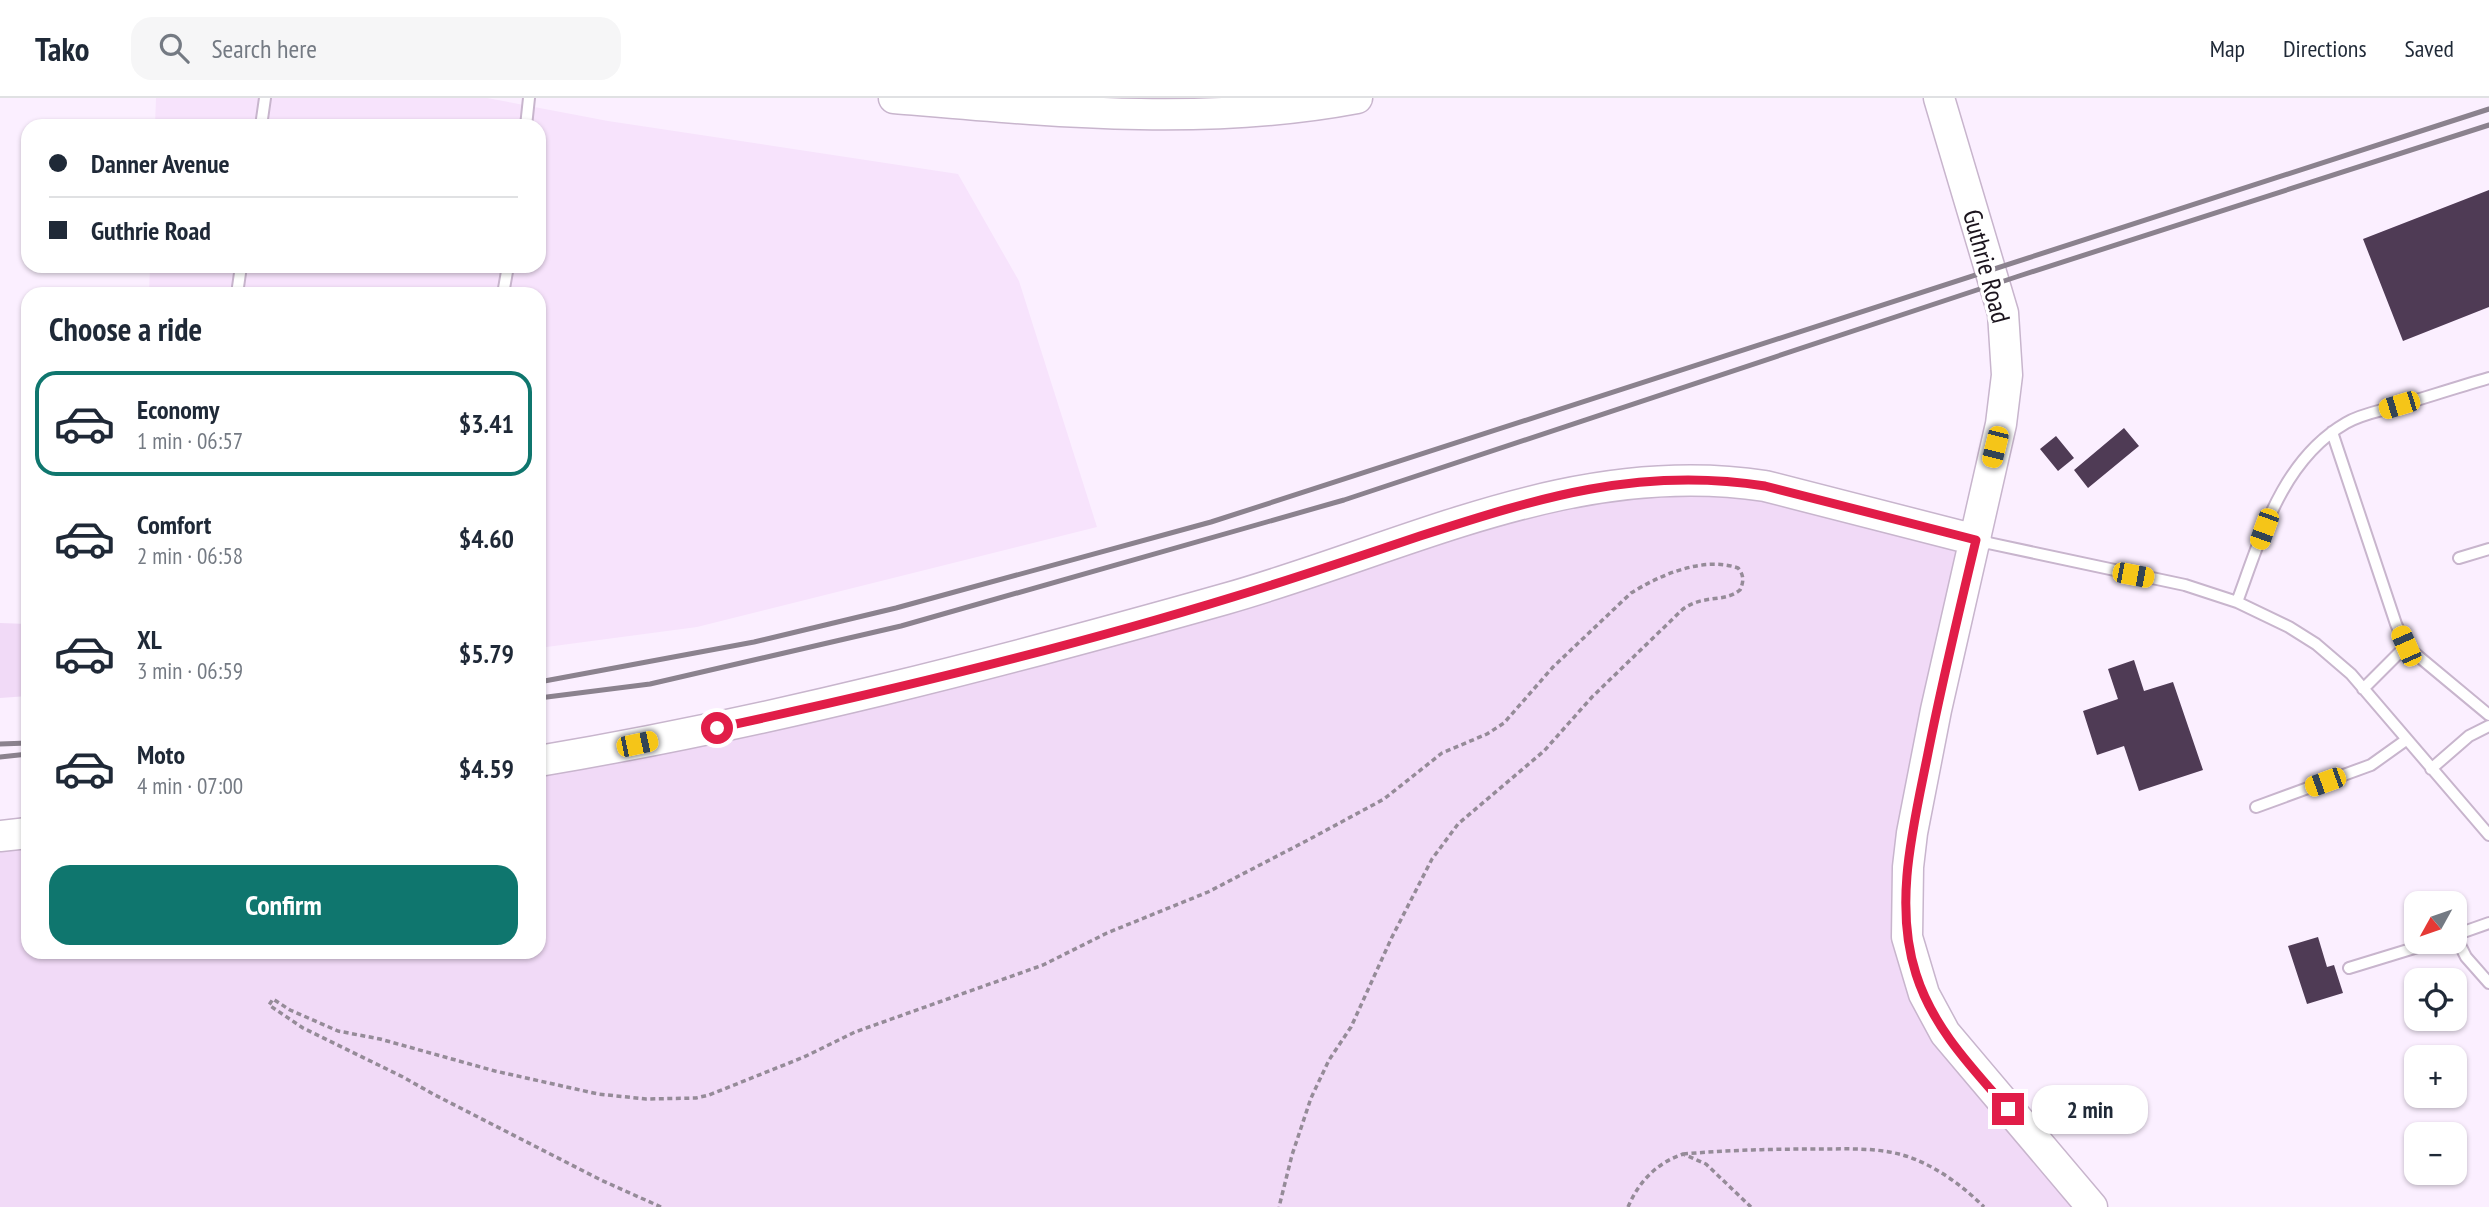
<!DOCTYPE html>
<html lang="en">
<head>
<meta charset="utf-8">
<style>
	:root { --surface:#fff; --page:#f6f6f7; --text:#1f2937; --muted:#747a83; --line:#e0e1e3; --accent:#0f766e }
	body { margin:0; font-family:"PT Sans Narrow",sans-serif; background:var(--page); color:var(--text); height:100vh; display:flex; flex-direction:column; font-size:26px; white-space:nowrap }
	* { box-sizing:border-box; margin:0 }
	p { font-size:23px; color:var(--muted) }
	.icon { flex:none; width:38px; height:38px; fill:none; stroke:currentColor; stroke-width:2; stroke-linecap:round; stroke-linejoin:round }
	.map { position:relative; flex:1; overflow:hidden }
	.side { position:absolute; left:21px; top:189px; width:525px; height:672px; display:flex; flex-direction:column; background:var(--surface); border-radius:21px; box-shadow:0 2px 5px #0004 }
	.side>* { flex:none }
	.guide { position:absolute; left:21px; top:21px; width:525px; height:154px; border-radius:21px; box-shadow:0 2px 5px #0004; display:grid; align-content:center; height:154px; padding:0 28px; background:var(--surface) }
	.needle { width:46px; rotate:230deg }
	.controls { position:absolute; left:2404px; top:793px; display:grid; gap:14px }
	.controls a { display:grid; place-items:center; width:63px; height:63px; border-radius:14px; background:var(--surface); box-shadow:0 2px 5px #0004; font-size:35px }
	.end { position:absolute; width:32px; height:32px; margin:-16px; border:9px solid #e11d48; background:#fff; box-shadow:0 0 0 4px #fff }
	.from { border-radius:50% }
	.bubble { position:absolute; height:49px; border-radius:21px; background:var(--surface); box-shadow:0 2px 5px #0004; font-size:23px; font-weight:700; line-height:49px; text-align:center }
	.car { position:absolute; width:21px; height:42px; margin:-21px -10px; border-radius:9px; box-shadow:0 0 5px 2px #0007; background:linear-gradient(#f5c518 24%,#345 0 40%,#f5c518 0 76%,#345 0 86%,#f5c518 0) }
	.guide b { display:flex; align-items:center; gap:24px; height:66px; font-size:26px }
	.guide b+b { border-top:2px solid var(--line) }
	.guide i { width:18px; height:18px; background:var(--text) }
	ul { padding:0; list-style:none }
	li { display:flex; align-items:center; gap:21px; height:105px; margin:0 14px 10px; padding:0 14px; border:4px solid transparent; border-radius:21px }
	li div { flex:1 }
	li b { display:block; font-size:26px }
	li em { font-style:normal; font-weight:700 }
	li.on { border-color:var(--accent) }
	li>.icon { width:63px; height:63px; stroke-width:1.5 }
	h2 { padding:0 28px; font-size:32px; line-height:84px }
	.action { display:flex; gap:14px; margin-top:auto; padding:14px 28px }
	.action a { flex:1; height:80px; border-radius:21px; background:var(--accent); color:#fff; font-size:28px; font-weight:700; line-height:80px; text-align:center }
	header { display:flex; align-items:center; gap:42px; box-sizing:border-box; height:98px; padding:0 35px; background:var(--surface); border-bottom:2px solid var(--line) }
	header strong { font-size:33px }
	nav { display:flex; gap:38px; margin-inline-start:auto; font-size:24px }
	.search { width:490px; height:63px; background:var(--page); display:flex; align-items:center; gap:18px; box-sizing:border-box; padding:0 24px; border-radius:21px; color:var(--muted); font-size:26px }
	.map>svg:first-child { display:block }
	.built { fill:#f7e3fc }
	.green { fill:#f1daf7 }
	.building { fill:#4f3b55 }
	.lines { fill:none; stroke-linecap:round; stroke-linejoin:round }
	.lane-casing { stroke:#c8b5cd; stroke-width:14 }
	.secondary-casing { stroke:#c8b5cd; stroke-width:33 }
	.path { stroke:#958b98; stroke-width:3.5; stroke-dasharray:5 3.5; stroke-linecap:butt }
	.lane { stroke:#fff; stroke-width:10 }
	.secondary { stroke:#fff; stroke-width:30 }
	.rail { stroke:#8b828e; stroke-width:5 }
	.route { stroke:#e11d48; stroke-width:9 }
	.labels { text-anchor:middle; dominant-baseline:central; stroke-width:7; stroke-linejoin:round; paint-order:stroke }
	.street-label { font-size:26px; fill:#1b141d; stroke:#fff }
</style>
</head>
<body>
<header>
<strong>Tako</strong>
<div class="search"><svg class="icon" aria-label="search" viewBox="0 0 24 24"><circle cx="10" cy="10" r="6"/><path d="M15 15l6 6"/></svg>Search here</div>
<nav><a>Map</a><a>Directions</a><a>Saved</a></nav>
</header>
<div class="map">
<svg width="2489" height="1109" viewBox="0 0 2489 1109">
	<rect width="100%" height="100%" fill="#fbefff"/>
	<!-- built -->
	<path class="built" d="M 156,0 L 487,0 L 608,23 L 958,76 L 1019,183 L 1097,429 L 697,529 L 539,550 L 539,196 L 149,196 L 150,168 L 539,168 L 539,28 L 155,28 Z"/>
	<!-- green -->
	<path class="green" d="M 1654,382 L 1976,442 L 1912,735 L 1916,876 L 2092,1109 L 0,1109 L 0,738 L 28,735 L 28,854 L 539,854 L 539,663 L 637,646 Z
		M 0,525 L 28,526 L 28,598 L 0,600 Z"/>
	<!-- building -->
	<path class="building" d="M 2489,92 L 2489,209 L 2403,243 L 2363,141 Z
		M 2124,330 L 2139,348 L 2088,390 L 2074,372 Z
		M 2056,338 L 2074,360 L 2058,373 L 2040,351 Z
		M 2134,562 L 2144,593 L 2173,584 L 2203,672 L 2139,693 L 2124,648 L 2097,657 L 2083,613 L 2118,601 L 2108,571 Z
		M 2318,839 L 2327,869 L 2334,867 L 2343,895 L 2307,906 L 2288,848 Z"/>
	<g class="lines">
		<!-- lane casing -->
		<g class="lane-casing">
			<path id="lane" d="M 261,28 L 265,0
				M 526,28 L 529,0
				M 237,196 L 241,168
				M 503,196 L 508,168
				M 2332,334 L 2396,526 L 2406,548 L 2489,617
				M 1979,443 L 2185,487 L 2237,504 L 2289,529 L 2316,546 L 2351,576 L 2489,737
				M 2459,460 L 2489,451
				M 2237,504 C 2261,439 2282,362 2346,325 C 2361,316 2380,313 2397,308 C 2427,299 2458,289 2489,280
				M 2363,591 L 2406,548
				M 2431,671 L 2469,638 L 2489,628
				M 2256,709 L 2371,667 L 2406,642
				M 2489,825 L 2455,837 L 2466,859 L 2489,885
				M 2349,870 L 2434,844"/>
		</g>
		<!-- secondary casing -->
		<g class="secondary-casing">
			<path id="secondary" d="M 894,0 C 1048,13 1204,29 1357,0
				M 1939,0 L 2003,215 L 2007,277 L 2001,326 L 1936,612 L 1912,735 L 1908,769 L 1907,839 L 1924,896 L 1945,935 L 2092,1109
				M 539,663 C 771,624 998,565 1225,501 C 1405,450 1573,359 1765,388 L 1976,442
				M 0,738 L 28,735"/>
		</g>
		<!-- path -->
		<path class="path" d="M 1683,1056 C 1728,1052 1773,1051 1818,1051 C 1848,1051 1880,1049 1909,1059 C 1937,1069 1963,1088 1984,1109
			M 661,1109 L 601,1082 L 433,996 L 403,979 L 303,930 L 269,907 L 273,901 L 290,912 L 338,933 L 380,941 L 495,973 L 598,996 L 646,1001 L 696,1000 L 709,997 L 804,959 L 855,934 L 1043,867 L 1107,835 L 1208,794 L 1308,742 L 1384,701 L 1442,655 L 1487,636 L 1504,625 L 1553,569 L 1631,495 C 1660,477 1703,458 1738,470 C 1744,477 1744,483 1740,492 C 1724,505 1704,496 1683,511 L 1592,599 L 1544,653 L 1458,726 L 1432,761 L 1392,839 L 1351,929 L 1329,962 L 1311,1000 L 1292,1057 L 1279,1109
			M 1628,1109 C 1639,1083 1657,1065 1683,1056 L 1706,1066 L 1751,1109"/>
		<!-- lane -->
		<use href="#lane" class="lane"/>
		<!-- secondary -->
		<use href="#secondary" class="secondary"/>
		<!-- rail -->
		<path class="rail" d="M 539,584 L 754,544 L 896,510 L 1211,424 L 2489,11
			M 539,600 L 650,586 L 901,528 L 1344,402 L 2016,179 L 2489,27
			M 0,646 L 28,645
			M 0,659 L 28,656"/>
	</g>
	<g class="lines">
		<!-- route -->
		<path class="route" d="M 717,630 C 890,593 1064,551 1233,499 C 1296,480 1358,459 1420,438 C 1538,400 1639,368 1765,388 L 1976,442 C 1959,513 1942,584 1928,655 C 1914,726 1893,805 1916,876 C 1933,930 1972,970 2008,1011"/>
	</g>
	<g class="labels">
		<!-- street labels -->
		<g class="street-label">
			<text transform="translate(1987 168) rotate(75)">Guthrie Road</text>
		</g>
	</g>
</svg>
<div class="controls">
<a><svg class="needle" viewBox="-14 -14 28 28"><path d="M0-13l5 13h-10z" fill="#e53935"/><path d="M0 13l5-13h-10z" fill="#747a83"/></svg></a>
<a><svg class="icon" aria-label="locate" viewBox="0 0 24 24"><circle cx="12" cy="12" r="6"/><path d="M12 2v4M12 18v4M2 12h4M18 12h4"/></svg></a>
<a>+</a>
<a>−</a>
</div>
<i class="end from" style="left:717px;top:630px"></i>
<i class="end" style="left:2008px;top:1011px"></i>
<div class="bubble" style="left:2032px;top:987px;width:116px">2 min</div>
<i class="car" style="left:2399px;top:307px;rotate:253deg"></i>
<i class="car" style="left:1995px;top:349px;rotate:194deg"></i>
<i class="car" style="left:2264px;top:431px;rotate:200deg"></i>
<i class="car" style="left:2133px;top:477px;rotate:101deg"></i>
<i class="car" style="left:2406px;top:548px;rotate:336deg"></i>
<i class="car" style="left:637px;top:646px;rotate:78deg"></i>
<i class="car" style="left:2325px;top:684px;rotate:250deg"></i>
<div class="guide">
<b><i class="from"></i>Danner Avenue</b>
<b><i></i>Guthrie Road</b>
</div>
<section class="side">
<h2>Choose a ride</h2>
<ul>
<li class="on"><svg class="icon" aria-label="car" viewBox="0 0 24 24"><path d="M5 17H2v-5l4-1 3-4h7l3 4 3 1v5h-3M9 17h6M6 11h13"/><circle cx="7" cy="17" r="2"/><circle cx="17" cy="17" r="2"/></svg><div><b>Economy</b><p>1 min · 06:57</p></div><em>$3.41</em></li>
<li><svg class="icon" aria-label="car" viewBox="0 0 24 24"><path d="M5 17H2v-5l4-1 3-4h7l3 4 3 1v5h-3M9 17h6M6 11h13"/><circle cx="7" cy="17" r="2"/><circle cx="17" cy="17" r="2"/></svg><div><b>Comfort</b><p>2 min · 06:58</p></div><em>$4.60</em></li>
<li><svg class="icon" aria-label="car" viewBox="0 0 24 24"><path d="M5 17H2v-5l4-1 3-4h7l3 4 3 1v5h-3M9 17h6M6 11h13"/><circle cx="7" cy="17" r="2"/><circle cx="17" cy="17" r="2"/></svg><div><b>XL</b><p>3 min · 06:59</p></div><em>$5.79</em></li>
<li><svg class="icon" aria-label="car" viewBox="0 0 24 24"><path d="M5 17H2v-5l4-1 3-4h7l3 4 3 1v5h-3M9 17h6M6 11h13"/><circle cx="7" cy="17" r="2"/><circle cx="17" cy="17" r="2"/></svg><div><b>Moto</b><p>4 min · 07:00</p></div><em>$4.59</em></li>
</ul>
<div class="action"><a>Confirm</a></div>
</section>
</div>
</body>
</html>
